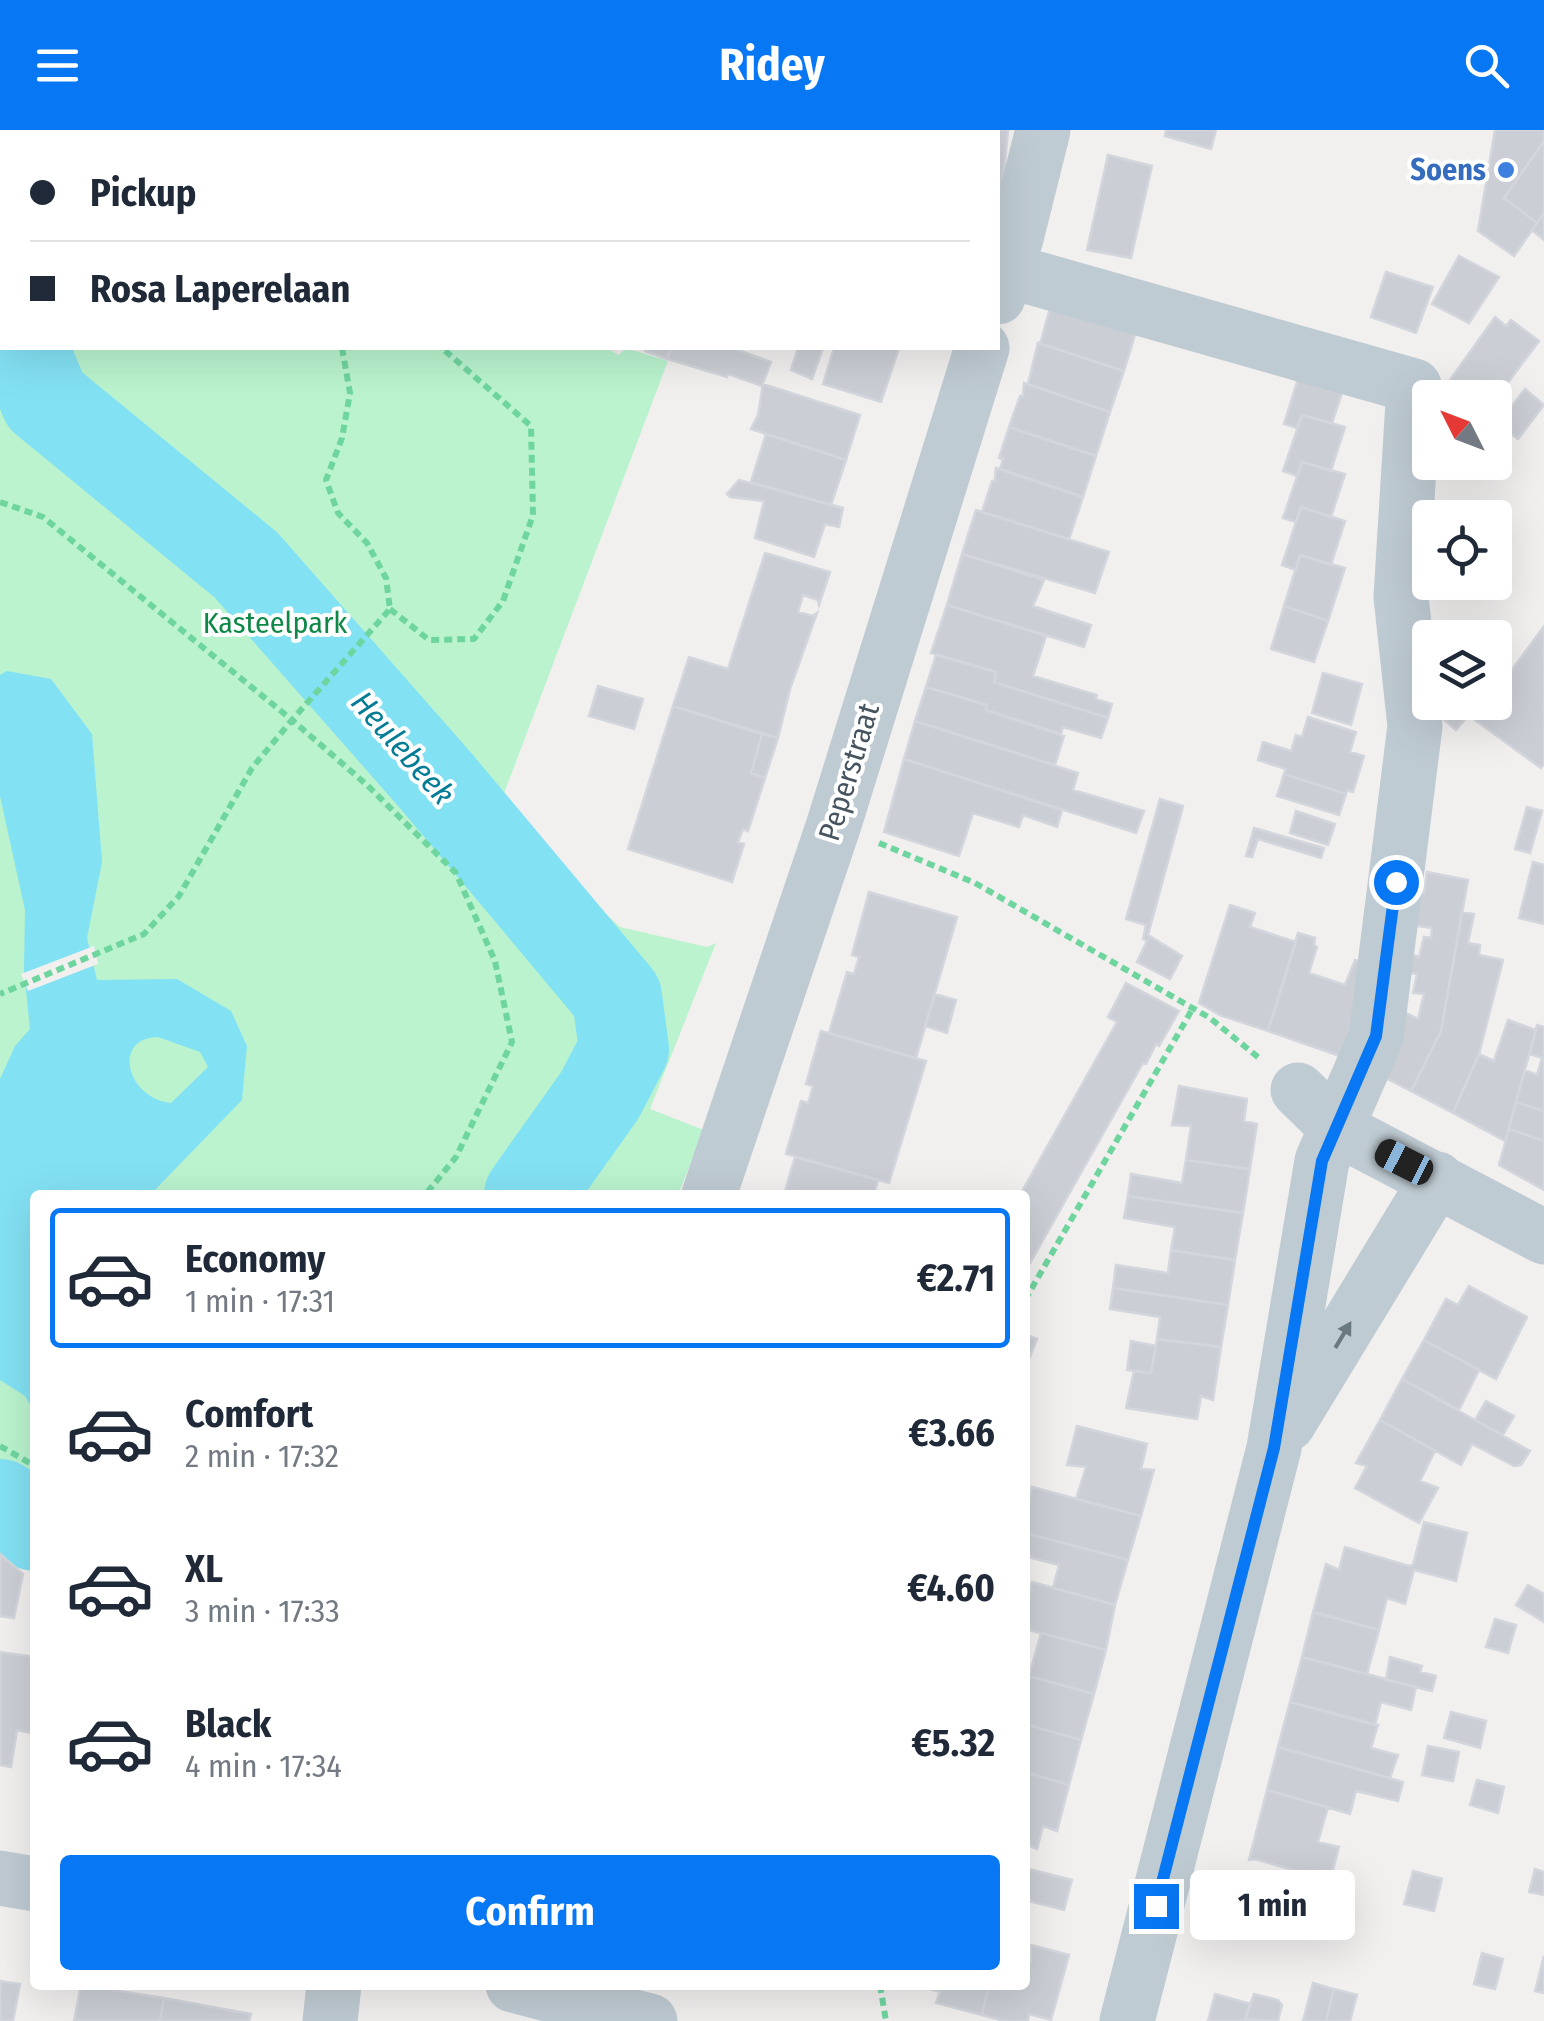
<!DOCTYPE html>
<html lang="en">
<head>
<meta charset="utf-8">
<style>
	:root { --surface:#fff; --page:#f6f6f7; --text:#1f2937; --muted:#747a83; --line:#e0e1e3; --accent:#0877f3 }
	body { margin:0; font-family:"Fira Sans Condensed",sans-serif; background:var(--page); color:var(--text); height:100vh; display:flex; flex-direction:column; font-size:38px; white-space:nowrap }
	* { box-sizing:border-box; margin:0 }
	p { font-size:32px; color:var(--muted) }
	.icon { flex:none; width:55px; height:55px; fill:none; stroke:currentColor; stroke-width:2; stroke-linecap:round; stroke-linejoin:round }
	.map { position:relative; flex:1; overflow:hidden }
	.details { position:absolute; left:30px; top:1060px; width:1000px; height:800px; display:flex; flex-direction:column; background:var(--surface); border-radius:10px; box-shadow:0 10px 40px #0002 }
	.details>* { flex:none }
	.guide { position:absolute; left:0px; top:0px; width:1000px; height:220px; box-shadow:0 10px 40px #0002; display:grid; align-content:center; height:220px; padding:0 30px; background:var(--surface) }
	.needle { width:65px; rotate:312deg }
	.tools { position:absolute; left:1412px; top:250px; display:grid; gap:20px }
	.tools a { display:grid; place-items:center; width:100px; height:100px; border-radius:10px; background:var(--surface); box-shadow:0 10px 40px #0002; font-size:50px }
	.end { position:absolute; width:45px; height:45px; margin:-22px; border:12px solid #0877f3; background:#fff; box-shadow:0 0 0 5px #fff }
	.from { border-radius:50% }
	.bubble { position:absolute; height:70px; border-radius:10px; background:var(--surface); box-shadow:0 10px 40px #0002; font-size:32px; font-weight:700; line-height:70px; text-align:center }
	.car { position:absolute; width:30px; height:60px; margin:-30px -15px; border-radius:12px; box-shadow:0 0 8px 2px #0007; background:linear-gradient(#222 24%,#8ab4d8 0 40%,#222 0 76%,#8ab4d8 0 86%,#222 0) }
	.guide b { display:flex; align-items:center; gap:35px; height:95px; font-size:38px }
	.guide b+b { border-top:2px solid var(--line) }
	.guide i { width:25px; height:25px; background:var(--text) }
	ul { padding:18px 0 0; list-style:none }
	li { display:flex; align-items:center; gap:30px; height:140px; margin:0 20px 15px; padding:0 10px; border:5px solid transparent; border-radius:10px }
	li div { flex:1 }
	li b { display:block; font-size:38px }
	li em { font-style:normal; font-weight:700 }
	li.active { border-color:var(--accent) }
	li>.icon { width:90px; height:90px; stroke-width:1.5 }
	.action { display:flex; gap:20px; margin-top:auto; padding:20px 30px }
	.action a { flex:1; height:115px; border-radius:10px; background:var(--accent); color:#fff; font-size:40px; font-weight:700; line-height:115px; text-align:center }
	header { display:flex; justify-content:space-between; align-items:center; height:130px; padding:0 30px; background:var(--accent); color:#fff; font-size:45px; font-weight:700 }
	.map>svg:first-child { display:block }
	.green { fill:#baf3ce }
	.water { fill:#83e1f4; fill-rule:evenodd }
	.pier { fill:#f2efef }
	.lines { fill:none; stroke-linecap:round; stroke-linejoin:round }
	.river { stroke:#83e1f4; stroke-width:90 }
	.building { fill:#cbcfd5; stroke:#d3d6dc; stroke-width:2.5 }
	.path { stroke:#6fd59f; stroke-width:6; stroke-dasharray:8 5; stroke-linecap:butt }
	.minor { stroke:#bfcbd3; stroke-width:55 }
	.oneway { fill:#6a7882 }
	.route { stroke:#0877f3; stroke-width:12 }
	.shop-dot { fill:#3f7fe0; stroke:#fff; stroke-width:4 }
	.labels { text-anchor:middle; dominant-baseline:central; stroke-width:8; stroke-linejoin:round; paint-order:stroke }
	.shop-label { font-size:30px; font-weight:bold; fill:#366cbe; stroke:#fff; text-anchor:end }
	.park-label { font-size:30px; fill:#0e8847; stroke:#fff }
	.street-label { font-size:30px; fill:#46545f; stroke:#fff }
	.water-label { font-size:32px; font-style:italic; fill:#037c96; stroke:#fff }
</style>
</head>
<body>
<header><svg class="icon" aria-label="menu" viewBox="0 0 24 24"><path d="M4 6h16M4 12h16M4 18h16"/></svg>Ridey<svg class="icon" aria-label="search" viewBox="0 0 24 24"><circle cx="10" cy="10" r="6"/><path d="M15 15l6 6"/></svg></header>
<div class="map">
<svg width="1544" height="1891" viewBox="0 0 1544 1891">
	<rect width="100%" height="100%" fill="#f2efef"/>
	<!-- green -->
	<path class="green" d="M 0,0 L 445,0 L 2,2 L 2,218 L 606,218 L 619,225 L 626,218 L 668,231 L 503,666 L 575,755 L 620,797 L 707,817 L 716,813 L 650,979 L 704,1000 L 678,1065 L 35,1065 L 35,1445 L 0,1407 Z"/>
	<!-- water -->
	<path class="water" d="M 7,541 L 51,549 L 92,604 L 102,732 L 87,808 L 97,850 L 177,849 L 231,881 L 247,916 L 242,970 L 150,1065 L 35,1065 L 35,1283 L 25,1266 L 0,1250 L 0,949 L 15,916 L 30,899 L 24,840 L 25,780 L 0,666 L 0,545 ZM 158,907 L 200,922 L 208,937 L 171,973 C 127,969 111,908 158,907 Z"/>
	<!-- pier -->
	<path class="pier" d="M 94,816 L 98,834 L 28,861 L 21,844 Z"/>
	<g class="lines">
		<!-- river -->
		<path class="river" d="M 111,2 L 112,0
			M 29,218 L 27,227 L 45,270 L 246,435 L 436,651 L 617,867 L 624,919 L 600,965 L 529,1065
			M 0,1374 L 35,1396"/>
	</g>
	<!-- building -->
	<path class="building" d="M 504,0 L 603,0 L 601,2 Z
		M 894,0 L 1008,0 L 1002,61 L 998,60 L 998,2 L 894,2 Z
		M 1166,0 L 1216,0 L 1211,19 L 1165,6 Z
		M 1495,0 L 1544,0 L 1544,11 L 1504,68 L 1537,93 L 1514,126 L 1478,101 Z
		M 1544,11 L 1544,83 L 1537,93 L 1504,68 Z
		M 1108,25 L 1152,36 L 1131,128 L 1087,120 Z
		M 1544,83 L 1544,110 L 1532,100 Z
		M 1459,126 L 1499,147 L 1469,193 L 1432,174 Z
		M 1386,142 L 1433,157 L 1416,203 L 1371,187 Z
		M 1053,167 L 1138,195 L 1124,241 L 1038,213 L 1041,211 Z
		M 1495,187 L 1506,196 L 1511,190 L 1539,211 L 1495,270 L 1495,268 L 1437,268 Z
		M 1038,213 L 1124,241 L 1110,282 L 1028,254 Z
		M 645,218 L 671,218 L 667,229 L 645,221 Z
		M 671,218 L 739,218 L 738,220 L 771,232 L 762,256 L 728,244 L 727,247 L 667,229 Z
		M 798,218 L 823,218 L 812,249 L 791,240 Z
		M 834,218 L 899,218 L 881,272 L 823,254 Z
		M 1302,236 L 1346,251 L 1332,293 L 1302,285 L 1297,298 L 1284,294 Z
		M 1024,253 L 1110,282 L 1096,326 L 1009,297 L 1020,266 L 1023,266 Z
		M 763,254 L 860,285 L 846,330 L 751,299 L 758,285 Z
		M 1525,259 L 1544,275 L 1518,309 L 1498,294 Z
		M 1302,285 L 1345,297 L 1331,341 L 1302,332 L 1297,346 L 1283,341 Z
		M 1009,297 L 1096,326 L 1083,367 L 1000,339 L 1003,329 L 999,328 Z
		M 766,304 L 846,330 L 831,375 L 751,352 Z
		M 1302,332 L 1345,344 L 1331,387 L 1301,377 L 1296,392 L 1283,388 Z
		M 996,338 L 1083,367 L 1069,409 L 982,382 L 992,351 L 995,351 Z
		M 739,350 L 843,378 L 839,397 L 825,394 L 814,427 L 755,408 L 764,371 L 730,367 L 727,364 Z
		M 1301,377 L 1345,391 L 1331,435 L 1300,425 L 1296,440 L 1282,435 Z
		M 976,380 L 1109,422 L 1095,463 L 962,424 Z
		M 765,423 L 830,442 L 819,475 L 818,470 L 803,465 L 798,482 L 813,486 L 817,483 L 790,559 L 778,608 L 673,576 L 689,527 L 728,539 Z
		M 962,424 L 1044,450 L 1033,476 L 1091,495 L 1084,517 L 947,475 Z
		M 1300,425 L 1345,438 L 1328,491 L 1284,476 Z
		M 947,475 L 1046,506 L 1033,546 L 1097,565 L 1096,569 L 1112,574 L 1108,588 L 994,552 L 996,542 L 931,523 Z
		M 1284,476 L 1328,491 L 1314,532 L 1271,519 Z
		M 1544,496 L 1544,634 L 1541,638 L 1475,590 L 1488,572 L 1495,572 L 1495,563 Z
		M 936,525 L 996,542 L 994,552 L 1108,588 L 1101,608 L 1063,597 L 1061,604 L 986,580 L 987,575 L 926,557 Z
		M 1323,543 L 1362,554 L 1351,595 L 1312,583 Z
		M 598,556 L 643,569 L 634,599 L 589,586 Z
		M 926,557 L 987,575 L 986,580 L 1064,606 L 1055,635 L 915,591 Z
		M 1420,569 L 1430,572 L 1465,572 L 1473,580 L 1456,600 Z
		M 673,576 L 762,604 L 751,643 L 765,648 L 748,701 L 743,699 L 738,712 L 744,714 L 732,752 L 628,719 Z
		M 1308,587 L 1356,602 L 1350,622 L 1364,626 L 1353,662 L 1347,660 L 1346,664 L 1284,644 L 1286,639 L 1258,630 L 1263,612 L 1291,621 L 1296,605 L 1302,607 Z
		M 915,591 L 1078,643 L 1073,660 L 1144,681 L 1136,703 L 904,629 Z
		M 762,604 L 778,608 L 765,648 L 751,643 Z
		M 904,629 L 1062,680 L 1057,697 L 1023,685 L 1019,697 L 973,683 L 959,726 L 884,702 Z
		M 1284,644 L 1346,664 L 1339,685 L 1277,666 Z
		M 1160,669 L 1183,676 L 1148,805 L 1182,826 L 1170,849 L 1137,832 L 1147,811 L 1143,809 L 1146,795 L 1126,789 Z
		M 1527,677 L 1542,681 L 1530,723 L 1515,719 Z
		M 1296,681 L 1335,694 L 1328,715 L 1290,703 Z
		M 1254,698 L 1324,718 L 1321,728 L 1258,709 L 1252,727 L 1246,726 Z
		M 1533,732 L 1544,735 L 1544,794 L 1519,788 Z
		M 1427,742 L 1468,750 L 1441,901 L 1411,961 L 1374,942 L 1404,882 L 1418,889 L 1424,864 L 1413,863 L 1417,844 L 1410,843 L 1413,825 L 1419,827 L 1424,807 L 1431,808 L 1432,798 L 1411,795 L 1418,762 L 1424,763 Z
		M 869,762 L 957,787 L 916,928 L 829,903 L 847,842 L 854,844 L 859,827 L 852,825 Z
		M 1230,775 L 1255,783 L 1250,797 L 1296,812 L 1268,901 L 1220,885 L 1199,873 Z
		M 1462,782 L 1474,784 L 1468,813 L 1480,815 L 1479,825 L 1503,830 L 1479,924 L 1453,983 L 1411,961 L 1441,901 Z
		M 1298,803 L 1315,808 L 1314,815 L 1317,817 L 1309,843 L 1345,855 L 1355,830 L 1371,835 L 1354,931 L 1268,901 Z
		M 1126,853 L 1179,881 L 1159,916 L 1156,914 L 1146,934 L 1143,933 L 1025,1142 L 1025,1065 L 1020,1065 L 1117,892 L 1108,887 Z
		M 935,864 L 956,870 L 947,903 L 925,896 Z
		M 1508,890 L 1536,900 L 1505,1011 L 1453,983 L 1479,924 L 1494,931 Z
		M 1537,895 L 1544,897 L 1544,981 L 1516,972 L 1525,940 L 1537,945 L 1542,928 L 1530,924 Z
		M 821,901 L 926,931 L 889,1053 L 786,1024 L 801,971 L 808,973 L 813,956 L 806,954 Z
		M 1179,956 L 1247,969 L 1244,991 L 1257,994 L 1250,1039 L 1186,1030 L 1191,996 L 1172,995 Z
		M 1516,972 L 1544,981 L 1544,1011 L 1509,999 Z
		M 1509,999 L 1544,1011 L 1544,1060 L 1499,1035 Z
		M 795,1027 L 878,1050 L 874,1065 L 784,1065 Z
		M 1186,1030 L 1250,1039 L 1243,1083 L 1128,1066 L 1131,1044 L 1182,1053 Z
		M 1128,1066 L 1243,1083 L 1235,1130 L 1171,1120 L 1175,1097 L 1124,1088 Z
		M 1171,1120 L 1235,1130 L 1228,1175 L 1113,1158 L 1116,1135 L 1168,1143 Z
		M 1469,1156 L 1527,1187 L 1496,1249 L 1424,1210 L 1446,1169 L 1458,1175 Z
		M 1113,1158 L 1228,1175 L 1221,1217 L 1157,1209 L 1160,1187 L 1110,1179 Z
		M 1025,1204 L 1037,1209 L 1025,1239 Z
		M 1157,1209 L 1221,1217 L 1213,1270 L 1201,1266 L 1197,1289 L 1126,1278 L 1134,1241 L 1151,1243 Z
		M 1424,1210 L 1479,1240 L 1459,1280 L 1402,1249 Z
		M 1131,1211 L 1156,1216 L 1151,1243 L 1127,1240 Z
		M 1402,1249 L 1530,1321 L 1521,1335 L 1514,1336 L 1472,1314 L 1461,1335 L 1380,1290 Z
		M 1486,1271 L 1514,1286 L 1503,1305 L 1475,1290 Z
		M 1380,1290 L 1435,1321 L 1420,1351 L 1438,1358 L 1419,1393 L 1355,1358 L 1367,1336 L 1356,1333 Z
		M 1077,1296 L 1147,1314 L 1141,1339 L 1154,1340 L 1141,1386 L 1076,1369 L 1086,1337 L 1067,1335 Z
		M 1032,1357 L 1141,1386 L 1128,1430 L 1025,1403 L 1025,1377 L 1027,1378 Z
		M 1424,1392 L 1467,1403 L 1456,1451 L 1414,1440 L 1405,1474 L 1387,1468 L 1379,1500 L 1313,1482 L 1326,1434 L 1339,1440 L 1345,1417 L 1409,1436 L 1413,1435 Z
		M 1025,1403 L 1128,1430 L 1115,1475 L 1053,1458 L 1059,1435 L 1025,1426 Z
		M 0,1424 L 23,1444 L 14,1488 L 0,1486 Z
		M 1032,1452 L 1115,1475 L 1106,1520 L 1025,1499 L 1025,1468 L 1028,1469 Z
		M 1528,1455 L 1544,1464 L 1544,1492 L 1516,1475 Z
		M 1313,1482 L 1379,1500 L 1367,1544 L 1302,1527 Z
		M 1495,1489 L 1516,1495 L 1508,1523 L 1486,1517 Z
		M 1041,1503 L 1106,1520 L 1094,1564 L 1029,1546 Z
		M 0,1522 L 35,1527 L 35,1604 L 17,1600 L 11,1637 L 0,1635 Z
		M 1302,1527 L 1416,1557 L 1411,1580 L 1381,1572 L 1375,1595 L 1290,1572 Z
		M 1390,1527 L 1422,1536 L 1420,1542 L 1436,1546 L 1432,1561 L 1386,1550 Z
		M 1025,1545 L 1094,1564 L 1081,1610 L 1025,1594 Z
		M 1290,1572 L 1378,1595 L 1371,1618 L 1398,1625 L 1390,1648 L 1278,1617 Z
		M 1451,1582 L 1486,1591 L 1480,1618 L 1444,1608 Z
		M 1025,1594 L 1081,1610 L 1069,1655 L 1025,1642 Z
		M 1428,1616 L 1459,1622 L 1453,1651 L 1422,1645 Z
		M 1278,1617 L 1403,1652 L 1398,1671 L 1356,1661 L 1350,1684 L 1267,1660 Z
		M 1025,1642 L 1069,1655 L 1057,1701 L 1043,1696 L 1037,1719 L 1025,1714 Z
		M 1477,1650 L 1504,1657 L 1498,1683 L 1470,1675 Z
		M 1267,1660 L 1328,1677 L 1318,1712 L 1339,1717 L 1330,1751 L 1255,1729 L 1249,1730 Z
		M 1025,1738 L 1072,1750 L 1064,1780 L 1025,1770 Z
		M 1535,1739 L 1544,1742 L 1544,1765 L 1529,1762 Z
		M 1413,1741 L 1442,1749 L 1434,1781 L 1404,1774 Z
		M 1244,1747 L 1310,1761 L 1303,1789 L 1238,1773 Z
		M 1031,1815 L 1069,1825 L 1051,1890 L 1029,1884 L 1028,1891 L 1004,1891 L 982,1885 L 989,1855 L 1025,1855 L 1025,1830 L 1031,1831 Z
		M 1482,1823 L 1503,1829 L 1495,1859 L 1474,1854 Z
		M 1544,1826 L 1544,1863 L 1535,1861 Z
		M 0,1851 L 20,1854 L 13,1891 L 0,1891 Z
		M 1313,1853 L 1334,1859 L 1326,1891 L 1303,1891 Z
		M 81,1855 L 164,1868 L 160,1891 L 74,1891 Z
		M 918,1855 L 989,1855 L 982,1885 L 936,1873 L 940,1862 Z
		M 1334,1859 L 1357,1865 L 1350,1891 L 1326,1891 Z
		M 1215,1864 L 1251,1874 L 1245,1889 L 1253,1891 L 1208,1891 Z
		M 1254,1864 L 1278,1870 L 1282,1875 L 1278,1891 L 1245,1889 Z
		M 164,1868 L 251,1884 L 249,1891 L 160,1891 Z"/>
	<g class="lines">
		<!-- path -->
		<path class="path" d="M 289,0 L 289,2
			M 342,218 L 350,263 L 342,308 L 326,350 L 338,383 L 367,413 L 386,448 L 390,479 L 292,590 L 367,655 L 456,743 L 495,831 L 512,912 L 456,1027 L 425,1065
			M 0,372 L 43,387 L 292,590 L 252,638 L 179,766 L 144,804 L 0,864
			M 390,479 L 429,510 L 474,509 L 503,471 L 533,385 L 531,296 L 442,218
			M 879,713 L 975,753 L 1210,888 L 1259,928
			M 1025,1170 L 1193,878
			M 0,1316 L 35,1336
			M 880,1855 L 886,1891"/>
		<!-- minor -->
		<path class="minor" d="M 1006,140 L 1414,256 L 1401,467 L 1415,596 L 1376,907 L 1322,1031 L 1274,1318 L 1127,1891
			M 998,167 L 1016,108 L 1043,0
			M 1298,960 L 1338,999 L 1544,1107
			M 709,1065 L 834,694 L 982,218
			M 1288,1294 L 1437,1049
			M 0,1748 L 35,1754
			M 513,1855 L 650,1891
			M 330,1891 L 334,1855"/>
	</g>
	<!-- one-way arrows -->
	<defs><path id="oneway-solid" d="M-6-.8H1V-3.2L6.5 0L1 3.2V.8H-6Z" transform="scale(2.5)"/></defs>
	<use class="oneway" href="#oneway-solid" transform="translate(1343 1205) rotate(-59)"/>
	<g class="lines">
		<!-- route -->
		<path class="route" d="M 1156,1776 L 1274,1318 L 1322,1031 L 1376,906 L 1396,752"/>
	</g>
	<!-- markers -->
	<circle class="shop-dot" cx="1506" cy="40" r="10"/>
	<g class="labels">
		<!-- shop labels -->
		<g class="shop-label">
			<text x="1486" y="40">Soens</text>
		</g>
		<!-- park labels -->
		<g class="park-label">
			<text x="275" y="493">Kasteelpark</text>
		</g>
		<!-- street labels -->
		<g class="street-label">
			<text transform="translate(849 642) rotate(-73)">Peperstraat</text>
		</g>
		<!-- water labels -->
		<g class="water-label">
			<text transform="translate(403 618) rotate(49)">Heulebeek</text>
		</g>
	</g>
</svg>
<div class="tools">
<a><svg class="needle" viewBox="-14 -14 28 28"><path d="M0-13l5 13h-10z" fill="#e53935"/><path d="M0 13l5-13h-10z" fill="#747a83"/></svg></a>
<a><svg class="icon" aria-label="locate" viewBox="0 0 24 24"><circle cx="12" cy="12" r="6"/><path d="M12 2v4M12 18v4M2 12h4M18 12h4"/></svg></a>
<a><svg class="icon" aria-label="layers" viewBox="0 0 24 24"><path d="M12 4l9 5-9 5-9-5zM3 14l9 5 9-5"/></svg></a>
</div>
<i class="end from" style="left:1396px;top:752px"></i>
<i class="end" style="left:1156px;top:1776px"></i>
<div class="bubble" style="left:1190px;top:1740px;width:165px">1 min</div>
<i class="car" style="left:1404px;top:1032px;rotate:297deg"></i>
<div class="guide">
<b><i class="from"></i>Pickup</b>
<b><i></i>Rosa Laperelaan</b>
</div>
<section class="details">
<ul>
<li class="active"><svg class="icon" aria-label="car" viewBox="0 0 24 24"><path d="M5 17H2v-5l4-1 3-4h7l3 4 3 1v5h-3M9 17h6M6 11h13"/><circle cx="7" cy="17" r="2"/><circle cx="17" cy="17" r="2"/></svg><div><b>Economy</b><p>1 min · 17:31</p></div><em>€2.71</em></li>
<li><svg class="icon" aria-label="car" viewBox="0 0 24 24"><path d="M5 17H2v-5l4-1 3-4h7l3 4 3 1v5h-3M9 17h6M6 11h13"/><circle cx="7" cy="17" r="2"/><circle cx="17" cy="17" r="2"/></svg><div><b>Comfort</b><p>2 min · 17:32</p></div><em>€3.66</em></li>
<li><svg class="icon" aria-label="car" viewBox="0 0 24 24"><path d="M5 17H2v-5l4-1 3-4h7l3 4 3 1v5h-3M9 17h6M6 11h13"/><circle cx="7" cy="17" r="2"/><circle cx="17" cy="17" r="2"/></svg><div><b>XL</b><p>3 min · 17:33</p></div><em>€4.60</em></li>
<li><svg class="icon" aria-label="car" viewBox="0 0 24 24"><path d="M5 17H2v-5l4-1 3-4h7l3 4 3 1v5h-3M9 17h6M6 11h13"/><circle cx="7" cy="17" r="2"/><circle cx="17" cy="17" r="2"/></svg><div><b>Black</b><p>4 min · 17:34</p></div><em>€5.32</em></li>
</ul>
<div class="action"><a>Confirm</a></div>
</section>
</div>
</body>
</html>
